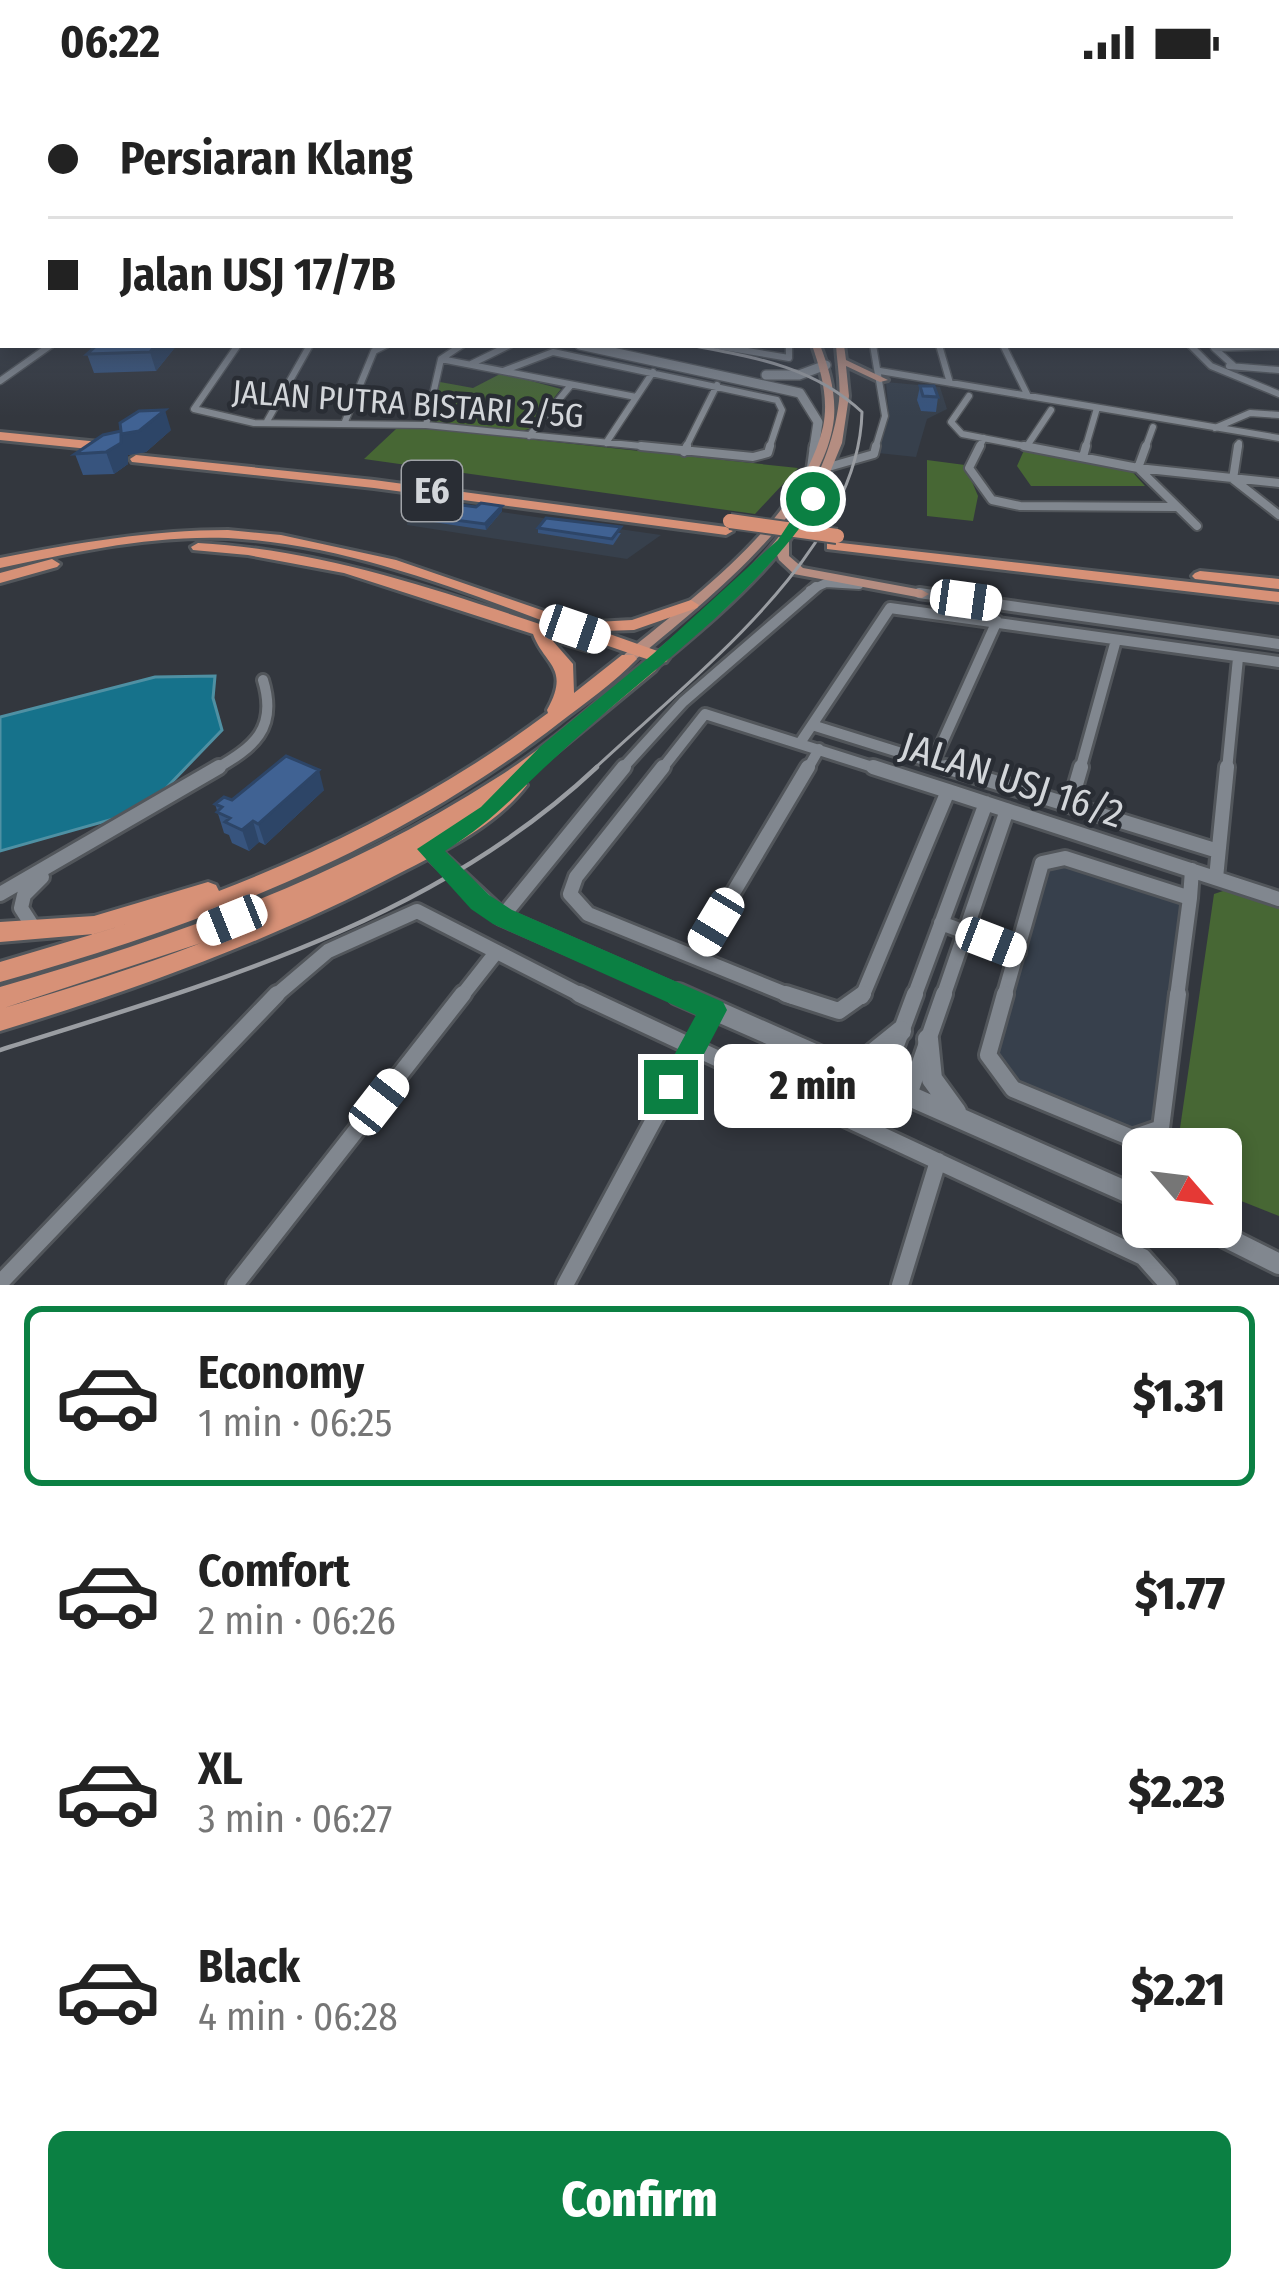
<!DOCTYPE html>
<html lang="en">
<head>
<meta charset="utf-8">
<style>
	:root { --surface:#fff; --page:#f2f2f2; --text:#222; --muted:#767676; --line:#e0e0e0; --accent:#0b8043 }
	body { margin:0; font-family:"Fira Sans Condensed",sans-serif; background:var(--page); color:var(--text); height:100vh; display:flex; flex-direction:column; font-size:45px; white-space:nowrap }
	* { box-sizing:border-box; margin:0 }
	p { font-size:39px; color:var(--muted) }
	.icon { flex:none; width:66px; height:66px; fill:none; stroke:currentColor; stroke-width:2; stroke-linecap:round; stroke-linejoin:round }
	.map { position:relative; height:1201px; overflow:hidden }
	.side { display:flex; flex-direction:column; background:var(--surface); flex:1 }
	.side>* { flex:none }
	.guide { position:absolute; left:0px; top:0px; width:1281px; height:264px; box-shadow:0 6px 18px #0003; display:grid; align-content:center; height:264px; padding:0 48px; background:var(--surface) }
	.needle { width:78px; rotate:118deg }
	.fabs { position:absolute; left:1122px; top:1044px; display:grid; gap:24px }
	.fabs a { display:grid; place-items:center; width:120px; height:120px; border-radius:18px; background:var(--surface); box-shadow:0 6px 18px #0003; font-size:60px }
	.end { position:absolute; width:54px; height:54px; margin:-27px; border:15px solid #0b8043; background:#fff; box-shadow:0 0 0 6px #fff }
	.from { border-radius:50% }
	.bubble { position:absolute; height:84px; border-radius:18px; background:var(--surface); box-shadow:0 6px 18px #0003; font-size:39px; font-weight:800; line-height:84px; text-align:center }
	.car { position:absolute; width:36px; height:72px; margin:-36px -18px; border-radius:15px; box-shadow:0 0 9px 3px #0007; background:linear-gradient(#fff 24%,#345 0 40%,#fff 0 76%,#345 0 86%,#fff 0) }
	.guide b { display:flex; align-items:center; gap:42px; height:114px; font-size:45px }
	.guide b+b { border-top:3px solid var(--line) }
	.guide i { width:30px; height:30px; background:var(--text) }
	ul { padding:21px 0 0; list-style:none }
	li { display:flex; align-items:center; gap:36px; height:180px; margin:0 24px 18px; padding:0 24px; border:6px solid transparent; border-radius:18px }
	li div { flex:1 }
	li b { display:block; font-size:45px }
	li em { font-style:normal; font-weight:800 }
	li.active { border-color:var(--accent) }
	li>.icon { width:108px; height:108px; stroke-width:1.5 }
	.action { display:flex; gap:24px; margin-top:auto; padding:24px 48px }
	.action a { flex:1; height:138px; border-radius:18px; background:var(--accent); color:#fff; font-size:48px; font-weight:800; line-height:138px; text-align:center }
	.status { display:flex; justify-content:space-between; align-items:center; height:84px; padding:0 60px; background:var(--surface); direction:ltr }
	.status svg { height:33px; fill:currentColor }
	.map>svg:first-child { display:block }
	.built { fill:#37404c }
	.green { fill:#476734 }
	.water { fill:#16728b; stroke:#4f90a3; stroke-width:3 }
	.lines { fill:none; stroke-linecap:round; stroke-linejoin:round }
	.minor-far4-casing { stroke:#52565b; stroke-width:9 }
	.minor-far3-casing { stroke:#52565b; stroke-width:12 }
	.minor-far2-casing { stroke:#52565b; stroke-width:16 }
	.minor-far1-casing { stroke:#52565b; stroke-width:20 }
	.minor-casing { stroke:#52565b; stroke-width:22 }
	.tertiary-far1-casing { stroke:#52565b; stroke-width:21 }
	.tertiary-casing { stroke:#52565b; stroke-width:26 }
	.secondary-far1-casing { stroke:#52565b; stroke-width:12 }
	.secondary-casing { stroke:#52565b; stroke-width:15 }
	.primary-casing { stroke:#52565b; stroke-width:6 }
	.motorway-casing { stroke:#52565b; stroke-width:6 }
	.minor-far4 { stroke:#81878f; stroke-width:6 }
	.minor-far3 { stroke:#81878f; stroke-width:8 }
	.minor-far2 { stroke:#81878f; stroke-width:10 }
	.minor-far1 { stroke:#81878f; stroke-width:14 }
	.minor { stroke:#81878f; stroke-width:16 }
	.tertiary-far1 { stroke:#81878f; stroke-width:15 }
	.tertiary { stroke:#81878f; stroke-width:20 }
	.secondary-far1 { stroke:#81878f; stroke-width:9 }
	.secondary { stroke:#81878f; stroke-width:10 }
	.primary { fill:#b58d81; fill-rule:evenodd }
	.motorway { fill:#d79177; fill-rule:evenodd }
	.tram-far1 { stroke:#9a9da2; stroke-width:3 }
	.tram { stroke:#9a9da2; stroke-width:4.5 }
	.motorway-bridge-casing { stroke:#52565b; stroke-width:18; stroke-linecap:butt }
	.motorway-bridge { stroke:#d79177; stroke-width:14 }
	.wall { fill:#37547e }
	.shaded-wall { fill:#2d4567 }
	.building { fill:#406293; stroke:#2d4567; stroke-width:3 }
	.route { fill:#0b8043 }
	.labels { text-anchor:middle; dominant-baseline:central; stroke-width:9; stroke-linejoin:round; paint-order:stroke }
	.far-street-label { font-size:33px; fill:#d3d6da; stroke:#292d34 }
	.shield { fill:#292d34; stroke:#a0a3a8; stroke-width:3 }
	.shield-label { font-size:36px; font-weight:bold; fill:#d3d6da }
	.street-label { font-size:39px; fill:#d3d6da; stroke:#292d34 }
</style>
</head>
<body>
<div class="status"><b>06:22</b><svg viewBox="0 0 49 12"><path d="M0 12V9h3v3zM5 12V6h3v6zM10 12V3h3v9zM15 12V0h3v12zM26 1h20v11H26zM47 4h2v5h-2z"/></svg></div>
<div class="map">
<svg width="1279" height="1201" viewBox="0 0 1279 1201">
	<rect width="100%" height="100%" fill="#33373e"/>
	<!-- built -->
	<path class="built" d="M 886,298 L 940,303 L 947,325 L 927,335 L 916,373 L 878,369 L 889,331 Z
		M 411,415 L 661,451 L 627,475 L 407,441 Z
		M 1067,779 L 1183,817 L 1154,1037 L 1131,1045 L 1018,1002 L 996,970 L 1047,783 Z"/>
	<!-- green -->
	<path class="green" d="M 502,289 L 561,305 L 529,345 L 518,348 L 431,339 L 440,298 L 473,304 Z
		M 424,344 L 798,384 L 755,430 L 364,375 L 396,345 Z
		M 1025,364 L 1128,383 L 1145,402 L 1031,402 L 1017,382 Z
		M 927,376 L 965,381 L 978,412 L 973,437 L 927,432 Z
		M 1232,804 L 1279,820 L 1279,1132 L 1221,1109 L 1221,1065 L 1177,1065 L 1214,810 Z"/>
	<!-- water -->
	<path class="water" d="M 215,592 L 213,614 L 222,646 L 145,726 L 0,767 L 0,633 L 155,593 Z"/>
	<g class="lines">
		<!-- minor-far4 casing -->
		<g class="minor-far4-casing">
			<path id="minor-far4" d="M 238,261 L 194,325 L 254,339 L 426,341 L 672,365
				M 712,261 L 789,274 L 789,261
				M 873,261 L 885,332 L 875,365
				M 939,261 L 950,299
				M 1003,261 L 1028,312
				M 1190,261 L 1211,282 L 1279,310
				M 441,275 L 636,313
				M 471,280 L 510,261
				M 1229,282 L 1279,286
				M 1234,282 L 1214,264 L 1279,262
				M 503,287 L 553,268 L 777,316 L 782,326 L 769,365
				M 880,287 L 1279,354
				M 0,297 L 51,261
				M 969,312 L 951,338 L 962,350 L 1040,365
				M 266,339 L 310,261
				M 344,340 L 374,267 L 386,261
				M 426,341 L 441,275 L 462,261
				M 1215,344 L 1250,329 L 1279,331
				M 529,352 L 571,301
				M 606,359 L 653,288
				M 1027,362 L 1051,326
				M 685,365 L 717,301
				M 978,365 L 984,354
				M 1085,365 L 1097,324
				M 1145,365 L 1153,343
				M 1238,365 L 1239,359"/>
		</g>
		<!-- minor-far3 casing -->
		<g class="minor-far3-casing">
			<path id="minor-far3" d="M 641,362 L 753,373 L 768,369 L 770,362
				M 980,362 L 969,384 L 992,416 L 1020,422 L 1176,423
				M 1024,362 L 1138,384 L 1279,399
				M 1146,362 L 1138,384 L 1197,442
				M 1238,362 L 1233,395 L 1279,431
				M 684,368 L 687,362
				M 1083,373 L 1086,362
				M 832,382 L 874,370 L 876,362
				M 810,506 L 826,499 L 859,501"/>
		</g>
		<!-- minor-far2 casing -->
		<g class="minor-far2-casing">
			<path id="minor-far2" d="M 919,509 L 1279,560
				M 812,641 L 956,686
				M 800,659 L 890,524 L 1279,578
				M 933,679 L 997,537
				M 214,686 C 254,663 278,645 263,596
				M 621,686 L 683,618 L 816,503
				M 661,686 L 705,630 L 882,686
				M 807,686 L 819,665
				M 1080,686 L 1116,556
				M 1227,686 L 1238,574"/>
		</g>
		<!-- minor-far1 casing -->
		<g class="minor-far1-casing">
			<path id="minor-far1" d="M 663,683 L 576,793 L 570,810 L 588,830 L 793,913
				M 873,683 L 948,707
				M 946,683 L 1218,767
				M 948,707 L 1279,815
				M 1070,721 L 1081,683
				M 1216,794 L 1227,683
				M 0,810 L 219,683
				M 1190,814 L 1192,786
				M 502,833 L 624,683
				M 941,839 L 1018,868
				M 35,846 L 21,824 L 24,811 L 42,793
				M 695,873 L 808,683
				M 274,913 L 328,867 L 417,827 L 585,913
				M 461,913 L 494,871
				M 862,913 L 948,707
				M 914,913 L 986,719
				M 943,913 L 1007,726
				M 1004,913 L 1042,779 L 1065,774 L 1190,814
				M 1177,913 L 1190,814"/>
		</g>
		<!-- minor casing -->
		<g class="minor-casing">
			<path id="minor" d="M 579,910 L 1143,1173 L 1168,1201
				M 786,910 L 839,927 L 863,910
				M 1005,910 L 988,971 L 1013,1005 L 1132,1054 L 1161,1044 L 1178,910
				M 882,999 L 915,910
				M 909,1011 L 944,910
				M 0,1199 L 277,910
				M 235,1201 L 463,910
				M 565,1201 L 713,926
				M 900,1201 L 938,1077"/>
		</g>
		<!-- tertiary-far1 casing -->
		<g class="tertiary-far1-casing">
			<path id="tertiary-far1" d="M 429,765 L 502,833 L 685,913"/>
		</g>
		<!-- tertiary casing -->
		<g class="tertiary-casing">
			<path id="tertiary" d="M 678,910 L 1143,1115
				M 928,955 L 932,995 L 956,1028
				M 838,978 L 870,972 L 901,947
				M 1205,1143 L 1279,1180"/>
		</g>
		<!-- secondary-far1 casing -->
		<g class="secondary-far1-casing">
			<path id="secondary-far1" d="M 580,261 L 800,309 L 818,338 L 814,365
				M 766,291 L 799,291 L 826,281"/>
		</g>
		<!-- secondary casing -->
		<g class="secondary-casing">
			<path id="secondary" d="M 812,384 L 815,362"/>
		</g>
		<!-- primary casing -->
		<g class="primary-casing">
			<path id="primary" d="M 1278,235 L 1279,235 L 1279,239 L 1278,239 Z
				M 812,261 L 820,261 C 829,284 836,309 834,334 C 825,425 701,521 635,576 L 625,576 L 623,573 L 625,570 C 695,512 801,436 823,343 C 829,315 821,287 812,261 Z
				M 836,261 L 844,261 L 846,276 L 888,296 L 880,298 L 846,282 L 849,312 L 842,359 L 824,403 L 789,457 L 789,472 L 803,484 L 922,506 L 929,510 L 922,514 L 794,490 L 779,476 L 777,471 C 741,514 697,550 654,586 L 644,586 L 642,583 L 644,580 C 729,510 825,433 839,317 C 841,299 837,279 836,261 Z"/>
		</g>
		<!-- motorway casing -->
		<g class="motorway-casing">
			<path id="motorway" d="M 0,348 L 109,359 L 115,363 L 109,367 L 0,356 Z
				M 136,371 L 374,396 L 726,443 L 733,447 L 726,451 L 374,404 L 132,378 L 130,375 Z
				M 228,446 L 281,451 L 396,476 L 579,539 L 632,536 L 691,516 L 699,521 L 697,524 L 634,546 L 601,547 L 666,570 L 669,574 L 666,578 L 660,579 C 625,569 590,555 556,542 C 451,502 342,460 228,454 C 151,451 74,468 0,484 L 0,474 C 76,459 151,446 228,446 Z
				M 832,458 L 1279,508 L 1279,518 L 827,465 L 827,459 Z
				M 198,459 C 338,467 462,515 594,558 L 597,562 L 588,567 L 552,556 L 573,580 L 574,609 L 622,571 L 634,571 L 637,575 C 614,599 585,619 559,639 C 395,767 199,842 0,898 L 0,878 L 134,838 L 94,850 L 0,858 L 0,838 L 94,832 L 208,798 L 216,801 L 219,807 C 336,762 448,704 548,629 L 547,626 C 571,583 544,581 533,550 L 344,489 L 248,471 L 193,466 L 191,463 Z
				M 52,475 L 60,480 L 57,483 L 0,499 L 0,489 Z
				M 1200,487 L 1279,495 L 1279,505 L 1195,495 L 1192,492 L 1195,489 Z
				M 649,578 L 658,583 L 655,587 L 523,696 L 527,701 C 497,741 444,767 400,789 C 272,856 138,905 0,947 L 0,903 C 174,853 345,792 498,693 C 550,660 596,619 643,579 ZM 201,859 C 136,884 70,904 4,924 Z"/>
		</g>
		<!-- minor-far4 -->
		<use href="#minor-far4" class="minor-far4"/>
		<!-- minor-far3 -->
		<use href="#minor-far3" class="minor-far3"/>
		<!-- minor-far2 -->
		<use href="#minor-far2" class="minor-far2"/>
		<!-- minor-far1 -->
		<use href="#minor-far1" class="minor-far1"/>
		<!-- minor -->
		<use href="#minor" class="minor"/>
		<!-- tertiary-far1 -->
		<use href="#tertiary-far1" class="tertiary-far1"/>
		<!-- tertiary -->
		<use href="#tertiary" class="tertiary"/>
		<!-- secondary-far1 -->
		<use href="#secondary-far1" class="secondary-far1"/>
		<!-- secondary -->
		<use href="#secondary" class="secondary"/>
		<!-- primary -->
		<use href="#primary" class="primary"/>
		<!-- motorway -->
		<use href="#motorway" class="motorway"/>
		<!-- tram-far1 -->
		<path class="tram-far1" d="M 593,686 C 689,595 859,469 862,328 C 813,282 753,273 689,261"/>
		<!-- tram -->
		<path class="tram" d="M 0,966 C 212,899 431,839 597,683"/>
		<!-- motorway-bridge casing -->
		<g class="motorway-bridge-casing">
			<path id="motorway-bridge" d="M 730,437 L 837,452"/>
		</g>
		<!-- motorway-bridge -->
		<use href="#motorway-bridge" class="motorway-bridge"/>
	</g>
	<!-- wall -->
	<path class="wall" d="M 97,261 L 177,261 L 156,287 L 94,289 L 87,270 Z
		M 920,302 L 938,313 L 936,328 L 921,327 L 917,316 Z
		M 171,346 L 146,368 L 128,371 L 128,380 L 114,390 L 83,391 L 75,370 Z
		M 502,427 L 486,446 L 433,438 L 432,433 Z
		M 538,444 L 621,449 L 613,461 L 538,449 Z
		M 324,706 L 265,761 L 259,758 L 249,767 L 232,759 L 229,751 L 224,749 L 215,720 Z"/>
	<!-- shaded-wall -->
	<path class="shaded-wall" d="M 156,261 L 177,261 L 156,287 L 150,268 Z
		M 165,326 L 171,346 L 146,368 L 128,371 L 128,380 L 114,390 L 106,368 L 121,350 Z
		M 502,422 L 502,427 L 486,446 L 485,440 Z
		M 319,686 L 324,706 L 265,761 L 258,740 Z
		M 253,737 L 259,758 L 249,767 L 242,746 Z"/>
	<!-- building -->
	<path class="building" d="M 97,261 L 156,261 L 150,268 L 87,270 Z
		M 920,302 L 934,302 L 938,313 L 923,312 Z
		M 165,326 L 139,347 L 121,350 L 121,359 L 106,368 L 75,370 L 103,351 L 121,347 L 120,339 L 139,327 Z
		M 446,419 L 476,423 L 481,419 L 502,422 L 485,440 L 432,433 Z
		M 546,434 L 621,443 L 612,455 L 538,444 Z
		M 286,672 L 319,686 L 258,740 L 253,737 L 242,746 L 225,738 L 230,734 L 217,728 L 222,723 L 215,720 L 224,713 L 232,716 Z"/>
	<!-- sky -->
	<linearGradient id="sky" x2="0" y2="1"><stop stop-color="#1c1e22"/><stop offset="0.5" stop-color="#4a5363"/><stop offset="1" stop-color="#4a5363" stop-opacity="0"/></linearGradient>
	<rect width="1279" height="333" fill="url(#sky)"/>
	<!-- route -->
	<path class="route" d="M 807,412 L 820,415 C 753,519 645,588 557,672 C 514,711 496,735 445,767 L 489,811 L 512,826 L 723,918 L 727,926 L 682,1012 L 671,1016 L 657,1003 L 696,931 L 493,840 L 471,825 L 417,765 L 481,723 L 541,662 L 653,570 L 778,456 Z"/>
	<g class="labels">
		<!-- far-street labels -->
		<g class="far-street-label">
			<text transform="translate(408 320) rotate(4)">JALAN PUTRA BISTARI 2/5G</text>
		</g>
		<!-- shield labels -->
		<rect class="shield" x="402" y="377" width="60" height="60" rx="9"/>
		<g class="shield-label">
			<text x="432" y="407">E6</text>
		</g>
		<!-- street labels -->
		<g class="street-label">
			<text transform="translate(1012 696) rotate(18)">JALAN USJ 16/2</text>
		</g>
	</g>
</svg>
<div class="fabs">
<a><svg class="needle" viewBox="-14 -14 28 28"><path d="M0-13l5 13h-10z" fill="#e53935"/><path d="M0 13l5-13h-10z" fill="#767676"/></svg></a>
</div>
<i class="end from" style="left:813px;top:415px"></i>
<i class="end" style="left:671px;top:1003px"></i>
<div class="bubble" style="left:714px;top:960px;width:198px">2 min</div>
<i class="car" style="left:966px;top:516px;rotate:98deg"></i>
<i class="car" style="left:575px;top:545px;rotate:109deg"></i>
<i class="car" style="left:232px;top:836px;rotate:248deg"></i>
<i class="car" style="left:716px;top:838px;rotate:211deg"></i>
<i class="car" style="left:991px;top:858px;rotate:111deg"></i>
<i class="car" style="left:379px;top:1018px;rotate:38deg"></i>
<div class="guide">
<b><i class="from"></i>Persiaran Klang</b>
<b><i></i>Jalan USJ 17/7B</b>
</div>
</div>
<section class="side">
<ul>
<li class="active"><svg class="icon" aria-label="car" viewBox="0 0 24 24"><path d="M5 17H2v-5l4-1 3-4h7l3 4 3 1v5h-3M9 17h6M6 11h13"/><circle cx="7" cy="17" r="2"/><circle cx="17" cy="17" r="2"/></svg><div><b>Economy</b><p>1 min · 06:25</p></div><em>$1.31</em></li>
<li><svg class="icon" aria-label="car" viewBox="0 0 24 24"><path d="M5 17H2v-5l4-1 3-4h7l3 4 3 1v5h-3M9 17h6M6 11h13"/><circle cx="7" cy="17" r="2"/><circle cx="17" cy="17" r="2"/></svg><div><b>Comfort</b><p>2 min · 06:26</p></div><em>$1.77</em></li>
<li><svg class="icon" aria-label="car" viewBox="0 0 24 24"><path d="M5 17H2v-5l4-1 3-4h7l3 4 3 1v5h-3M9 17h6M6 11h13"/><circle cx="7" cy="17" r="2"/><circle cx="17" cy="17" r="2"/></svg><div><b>XL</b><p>3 min · 06:27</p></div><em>$2.23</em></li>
<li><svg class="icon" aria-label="car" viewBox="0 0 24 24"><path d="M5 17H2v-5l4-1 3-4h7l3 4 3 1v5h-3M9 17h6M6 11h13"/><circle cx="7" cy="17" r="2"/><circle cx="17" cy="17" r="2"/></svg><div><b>Black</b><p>4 min · 06:28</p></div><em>$2.21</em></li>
</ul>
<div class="action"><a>Confirm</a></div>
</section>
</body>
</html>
